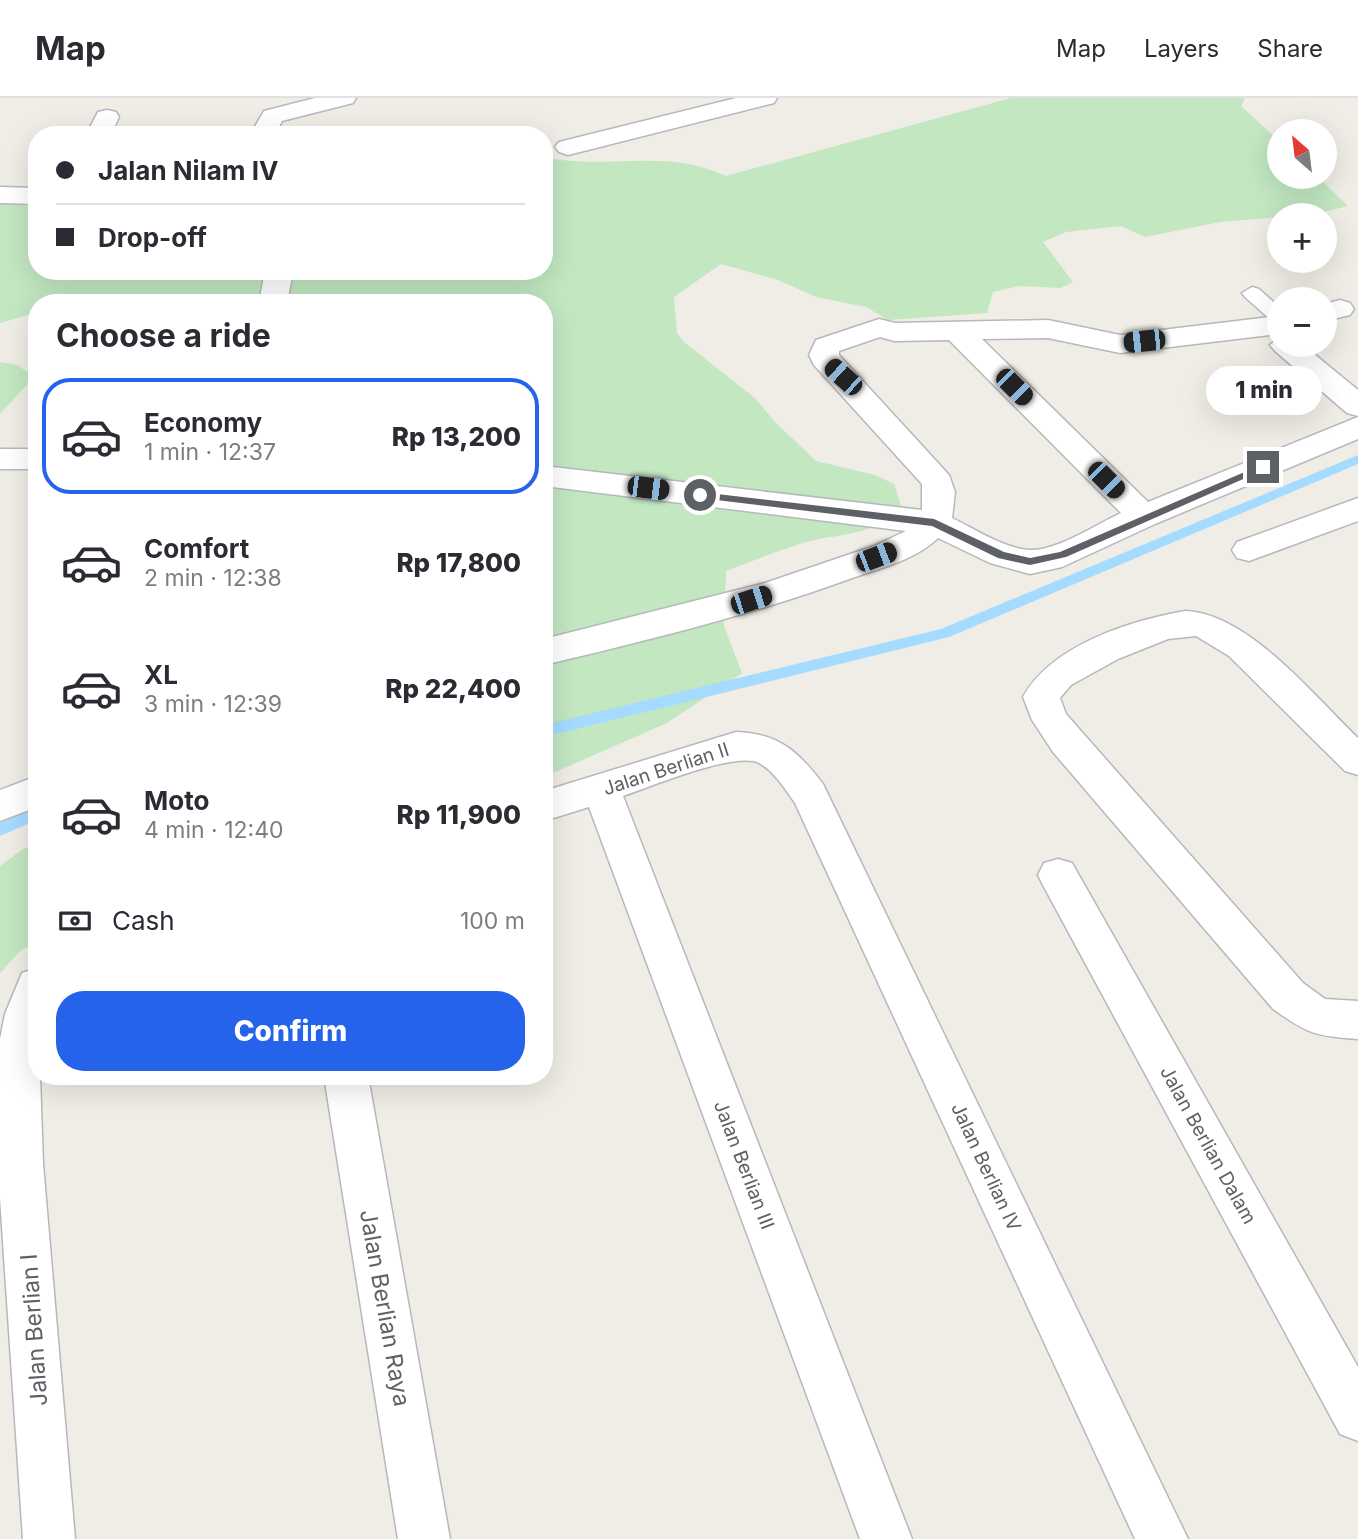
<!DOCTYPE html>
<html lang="en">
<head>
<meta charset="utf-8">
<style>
	:root { --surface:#fff; --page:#f2f2f3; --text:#2b2b33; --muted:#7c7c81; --line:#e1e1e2; --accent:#2563eb }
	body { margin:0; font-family:Inter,sans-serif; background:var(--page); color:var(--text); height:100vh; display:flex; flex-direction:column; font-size:26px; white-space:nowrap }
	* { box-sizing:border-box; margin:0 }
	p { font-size:23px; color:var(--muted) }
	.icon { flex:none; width:38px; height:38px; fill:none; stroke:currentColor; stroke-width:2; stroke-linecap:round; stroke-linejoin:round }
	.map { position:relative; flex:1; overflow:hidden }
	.drawer { position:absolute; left:28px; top:196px; width:525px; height:791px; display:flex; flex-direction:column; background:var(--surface); border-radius:28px; box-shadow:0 7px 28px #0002 }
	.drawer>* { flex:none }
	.hud { position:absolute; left:28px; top:28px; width:525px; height:154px; border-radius:28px; box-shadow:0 7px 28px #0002; display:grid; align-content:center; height:154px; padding:0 28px; background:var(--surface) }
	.needle { width:46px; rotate:332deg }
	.tools { position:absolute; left:1267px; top:21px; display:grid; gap:14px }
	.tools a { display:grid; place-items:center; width:70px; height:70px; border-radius:50%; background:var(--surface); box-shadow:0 7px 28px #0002; font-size:35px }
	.end { position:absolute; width:32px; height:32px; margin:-16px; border:9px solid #5d6166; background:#fff; box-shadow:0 0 0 4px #fff }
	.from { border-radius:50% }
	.bubble { position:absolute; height:49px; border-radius:24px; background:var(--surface); box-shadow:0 7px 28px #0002; font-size:23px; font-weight:800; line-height:49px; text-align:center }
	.car { position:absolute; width:21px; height:42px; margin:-21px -10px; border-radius:9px; box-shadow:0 0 5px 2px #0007; background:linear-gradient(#222 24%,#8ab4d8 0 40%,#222 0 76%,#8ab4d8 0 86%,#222 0) }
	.hud b { display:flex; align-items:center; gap:24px; height:66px; font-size:26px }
	.hud b+b { border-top:2px solid var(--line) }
	.hud i { width:18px; height:18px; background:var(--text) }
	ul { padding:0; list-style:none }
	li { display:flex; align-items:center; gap:21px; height:116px; margin:0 14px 10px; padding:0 14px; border:4px solid transparent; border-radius:28px }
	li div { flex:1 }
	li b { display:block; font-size:26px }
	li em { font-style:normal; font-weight:800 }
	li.on { border-color:var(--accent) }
	li>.icon { width:63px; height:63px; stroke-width:1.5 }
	h2 { padding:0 28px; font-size:32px; line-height:84px }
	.pay { display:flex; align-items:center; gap:18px; height:77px; padding:0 28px; font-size:26px }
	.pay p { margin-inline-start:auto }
	.button { display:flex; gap:14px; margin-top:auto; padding:14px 28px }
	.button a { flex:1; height:80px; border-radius:28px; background:var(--accent); color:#fff; font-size:28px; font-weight:800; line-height:80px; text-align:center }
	header { display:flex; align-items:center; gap:42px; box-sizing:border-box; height:98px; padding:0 35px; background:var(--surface); border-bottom:2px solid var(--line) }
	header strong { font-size:33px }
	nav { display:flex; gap:38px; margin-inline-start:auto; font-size:24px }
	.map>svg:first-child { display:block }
	.green { fill:#c2e7c1 }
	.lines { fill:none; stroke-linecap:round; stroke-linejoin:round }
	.stream { fill:#a5dbff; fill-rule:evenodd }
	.lane-casing { stroke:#b5b8bc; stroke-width:3 }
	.street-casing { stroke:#b5b8bc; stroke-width:3 }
	.lane { fill:#fff; fill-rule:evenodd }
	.street { fill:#fff; fill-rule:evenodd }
	.route { fill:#5d6166 }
	.labels { text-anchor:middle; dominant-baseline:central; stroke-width:5; stroke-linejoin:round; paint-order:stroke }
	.street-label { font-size:19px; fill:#5d6166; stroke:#fff }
	.near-street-label { font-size:23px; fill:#5d6166; stroke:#fff }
</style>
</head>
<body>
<header>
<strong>Map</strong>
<nav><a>Map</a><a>Layers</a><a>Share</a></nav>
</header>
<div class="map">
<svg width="1358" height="1441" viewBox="0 0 1358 1441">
	<rect width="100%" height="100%" fill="#efede5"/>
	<!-- green -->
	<path class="green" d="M 1011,0 L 1245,0 L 1241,8 L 1279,43 L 1279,79 L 1318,79 L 1348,108 L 1314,116 L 1220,124 L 1145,139 L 1121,128 L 1066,134 L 1043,144 L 1073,184 L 1061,190 L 1019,188 L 993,194 L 987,215 L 888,222 L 866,209 L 816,199 L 778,182 L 721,166 L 674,199 L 677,235 L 684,244 L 756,301 L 774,323 L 816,363 L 875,377 L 894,386 L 902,411 C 873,439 835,435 799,446 C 775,454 750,464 726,473 L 724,528 L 742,575 L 667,625 L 544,679 L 544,205 L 37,205 L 37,214 L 0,225 L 0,106 L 37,108 L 37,173 L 544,173 L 544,59 C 608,73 663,49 726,78 Z
		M 0,264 L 17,267 L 29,275 L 27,287 L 0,316 Z
		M 37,746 L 37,844 L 21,852 L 0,875 L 0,768 L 23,751 Z"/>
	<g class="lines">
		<!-- stream -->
		<path class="stream" d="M 1358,357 L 1358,366 L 949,539 L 544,639 L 544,627 L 941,531 Z
			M 37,709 L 37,722 L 0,738 L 0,725 Z"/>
		<!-- lane casing -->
		<g class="lane-casing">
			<path id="lane" d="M 1252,189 L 1259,191 L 1279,209 L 1279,225 L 1272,223 L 1245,199 L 1242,195 Z"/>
		</g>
		<!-- street casing -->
		<g class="street-casing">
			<path id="street" d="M 315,0 L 356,0 L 353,5 L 282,23 L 275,37 L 250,37 L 264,13 Z
				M 736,0 L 777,0 L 774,5 L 568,57 L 559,54 L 555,49 L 559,44 Z
				M 107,12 L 116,14 L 119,19 L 111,37 L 86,37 L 98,14 Z
				M 0,89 L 37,90 L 37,106 L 0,105 Z
				M 265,173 L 293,173 L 287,205 L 259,205 Z
				M 1340,202 L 1350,205 L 1354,211 L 1350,217 L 1325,223 L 1325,206 Z
				M 1279,218 L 1279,236 L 1120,255 L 1048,240 L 982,241 L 1148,404 L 1358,319 L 1358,341 L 1155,426 L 1062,469 L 1030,476 L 990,465 L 938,440 C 915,462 881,470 852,480 C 752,517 648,542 544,567 L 544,541 L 765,485 L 874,448 L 906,433 L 544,388 L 544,368 L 922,412 L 922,386 L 814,267 L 809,257 L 816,242 L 879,221 L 895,225 L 1048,222 L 1120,237 ZM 880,239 L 894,243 L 949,242 L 1121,415 C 1097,426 1055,454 1029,452 C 1003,450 975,431 952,420 L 955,394 L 949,377 L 839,257 L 839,253 Z
				M 1279,240 L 1279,247 L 1303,247 L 1358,292 L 1358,318 L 1347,315 L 1275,253 L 1270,247 Z
				M 0,351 L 37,351 L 37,371 L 0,371 Z
				M 1358,400 L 1358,423 L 1249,463 L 1237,460 L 1232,452 L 1237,444 Z
				M 1185,513 C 1248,515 1314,598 1358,640 L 1358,677 L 1345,673 L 1229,558 L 1196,538 L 1168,541 L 1118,561 L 1071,587 L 1060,600 L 1066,616 L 1303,885 L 1325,901 L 1358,903 L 1358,941 C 1316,938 1308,936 1273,911 L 1053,654 L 1032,622 L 1023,599 C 1052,547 1129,523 1185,513 Z
				M 736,634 C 778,635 799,654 823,686 L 1188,1441 L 1135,1441 L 795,705 C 785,691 774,673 759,665 C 735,653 650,689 623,698 L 912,1441 L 860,1441 L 589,709 L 544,723 L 544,693 Z
				M 37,678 L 37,709 L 0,723 L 0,692 Z
				M 1058,761 L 1072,765 L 1358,1269 L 1358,1343 L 1340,1336 L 1044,789 L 1038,777 L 1044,765 Z
				M 37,870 L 37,978 L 40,978 L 43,1066 L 75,1441 L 23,1441 L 0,1099 L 0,941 L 5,916 L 22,875 Z
				M 324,978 L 368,978 L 450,1441 L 398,1441 Z"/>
		</g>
		<!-- lane -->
		<use href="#lane" class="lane"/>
		<!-- street -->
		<use href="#street" class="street"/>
	</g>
	<!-- route -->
	<path class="route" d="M 1263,366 L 1266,371 L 1066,459 L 1030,467 L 998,460 L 932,428 L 700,400 L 695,397 L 700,394 L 934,421 L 1004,454 L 1030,460 L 1060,454 Z"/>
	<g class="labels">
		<!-- street labels -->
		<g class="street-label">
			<text transform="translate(666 671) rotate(-18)">Jalan Berlian II</text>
			<text transform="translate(1208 1047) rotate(61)">Jalan Berlian Dalam</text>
			<text transform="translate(744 1067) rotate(69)">Jalan Berlian III</text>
			<text transform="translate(986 1069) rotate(65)">Jalan Berlian IV</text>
		</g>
		<!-- near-street labels -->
		<g class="near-street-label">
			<text transform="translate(385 1210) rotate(80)">Jalan Berlian Raya</text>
			<text transform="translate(34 1232) rotate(-94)">Jalan Berlian I</text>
		</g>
	</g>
</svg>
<div class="tools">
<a><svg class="needle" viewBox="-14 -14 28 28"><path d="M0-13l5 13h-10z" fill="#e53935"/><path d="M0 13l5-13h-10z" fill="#7c7c81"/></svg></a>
<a>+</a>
<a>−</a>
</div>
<i class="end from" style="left:700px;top:397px"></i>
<i class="end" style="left:1263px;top:369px"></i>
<div class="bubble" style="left:1206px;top:268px;width:116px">1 min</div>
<i class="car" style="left:1144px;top:243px;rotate:264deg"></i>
<i class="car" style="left:843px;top:279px;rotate:312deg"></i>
<i class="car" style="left:1014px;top:289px;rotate:135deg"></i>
<i class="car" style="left:1106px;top:382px;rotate:135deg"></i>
<i class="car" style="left:648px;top:390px;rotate:97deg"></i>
<i class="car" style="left:876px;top:459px;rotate:69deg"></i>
<i class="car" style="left:751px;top:502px;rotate:72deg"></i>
<div class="hud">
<b><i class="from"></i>Jalan Nilam IV</b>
<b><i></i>Drop-off</b>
</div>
<section class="drawer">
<h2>Choose a ride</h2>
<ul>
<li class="on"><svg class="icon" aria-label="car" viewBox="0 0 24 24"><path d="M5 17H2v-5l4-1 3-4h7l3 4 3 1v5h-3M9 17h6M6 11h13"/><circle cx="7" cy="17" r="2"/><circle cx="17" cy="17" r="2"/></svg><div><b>Economy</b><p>1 min · 12:37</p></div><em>Rp 13,200</em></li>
<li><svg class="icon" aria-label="car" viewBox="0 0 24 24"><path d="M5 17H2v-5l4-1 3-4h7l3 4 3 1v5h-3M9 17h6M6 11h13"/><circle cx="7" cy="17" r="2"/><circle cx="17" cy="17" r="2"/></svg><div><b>Comfort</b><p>2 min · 12:38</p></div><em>Rp 17,800</em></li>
<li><svg class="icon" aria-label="car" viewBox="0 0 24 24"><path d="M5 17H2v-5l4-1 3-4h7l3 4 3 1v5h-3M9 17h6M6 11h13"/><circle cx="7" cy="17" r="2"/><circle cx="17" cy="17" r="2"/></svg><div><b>XL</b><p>3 min · 12:39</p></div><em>Rp 22,400</em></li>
<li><svg class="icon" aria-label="car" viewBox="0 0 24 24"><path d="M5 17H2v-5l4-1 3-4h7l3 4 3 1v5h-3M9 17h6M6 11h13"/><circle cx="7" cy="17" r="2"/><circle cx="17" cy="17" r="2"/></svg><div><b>Moto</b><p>4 min · 12:40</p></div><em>Rp 11,900</em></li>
</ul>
<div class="pay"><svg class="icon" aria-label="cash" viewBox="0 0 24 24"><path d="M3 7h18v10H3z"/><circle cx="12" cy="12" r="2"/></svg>Cash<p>100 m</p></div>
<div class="button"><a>Confirm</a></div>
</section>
</div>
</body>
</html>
